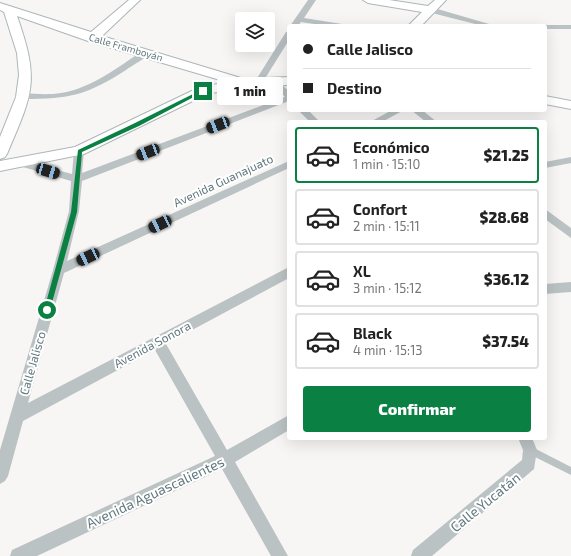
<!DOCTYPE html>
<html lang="es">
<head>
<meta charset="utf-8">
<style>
	:root { --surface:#fff; --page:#f2f2f2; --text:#222; --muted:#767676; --line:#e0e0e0; --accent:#0b8043 }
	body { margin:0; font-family:"Exo 2",sans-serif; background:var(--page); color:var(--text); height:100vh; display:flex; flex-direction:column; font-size:15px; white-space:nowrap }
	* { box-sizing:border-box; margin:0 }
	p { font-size:13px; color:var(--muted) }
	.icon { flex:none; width:22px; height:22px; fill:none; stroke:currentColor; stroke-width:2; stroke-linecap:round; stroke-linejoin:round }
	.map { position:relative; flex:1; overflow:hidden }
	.side { position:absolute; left:287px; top:120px; width:260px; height:320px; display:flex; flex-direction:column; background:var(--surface); border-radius:4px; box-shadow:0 4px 16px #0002 }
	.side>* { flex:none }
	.top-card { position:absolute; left:287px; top:24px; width:260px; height:88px; border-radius:4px; box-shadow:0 4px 16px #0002; display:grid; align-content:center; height:88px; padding:0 16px; background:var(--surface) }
	.fabs { position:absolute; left:235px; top:12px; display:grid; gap:8px }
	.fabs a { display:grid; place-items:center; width:40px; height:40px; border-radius:4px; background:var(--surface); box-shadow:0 4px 16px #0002; font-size:20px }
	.end { position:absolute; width:18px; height:18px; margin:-9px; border:5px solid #0b8043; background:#fff; box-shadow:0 0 0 2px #fff }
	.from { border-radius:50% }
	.bubble { position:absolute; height:28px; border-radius:4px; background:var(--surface); box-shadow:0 4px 16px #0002; font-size:13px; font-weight:800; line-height:28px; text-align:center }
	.car { position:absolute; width:12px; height:24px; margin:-12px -6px; border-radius:5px; box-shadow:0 0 3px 1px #0007; background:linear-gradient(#222 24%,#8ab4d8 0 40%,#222 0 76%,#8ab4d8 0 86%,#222 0) }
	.top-card b { display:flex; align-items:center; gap:14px; height:38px; font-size:15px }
	.top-card b+b { border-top:1px solid var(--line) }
	.top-card i { width:10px; height:10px; background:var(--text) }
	ul { padding:7px 0 0; list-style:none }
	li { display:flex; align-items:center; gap:12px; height:56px; margin:0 8px 6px; padding:0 8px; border:2px solid var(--line); border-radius:4px }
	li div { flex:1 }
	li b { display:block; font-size:15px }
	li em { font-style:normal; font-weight:800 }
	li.active { border-color:var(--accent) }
	li>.icon { width:36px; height:36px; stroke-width:1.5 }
	.button { display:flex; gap:8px; margin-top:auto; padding:8px 16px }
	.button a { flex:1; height:46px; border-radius:4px; background:var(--accent); color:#fff; font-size:16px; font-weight:800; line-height:46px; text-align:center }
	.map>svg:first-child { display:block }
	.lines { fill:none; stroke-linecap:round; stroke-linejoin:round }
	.secondary-casing { stroke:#adb6b9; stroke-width:2 }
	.lane { fill:#bbc2c4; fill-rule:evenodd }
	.street { fill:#bbc2c4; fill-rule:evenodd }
	.secondary { fill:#fff; fill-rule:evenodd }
	.route { fill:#0b8043 }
	.labels { text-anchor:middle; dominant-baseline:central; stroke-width:4; stroke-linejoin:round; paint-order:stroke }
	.far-street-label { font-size:10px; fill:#62787e; stroke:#fff }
	.street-label { font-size:12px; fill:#62787e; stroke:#fff }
	.near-street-label { font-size:14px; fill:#62787e; stroke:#fff }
</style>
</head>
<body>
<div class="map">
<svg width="571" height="556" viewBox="0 0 571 556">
	<rect width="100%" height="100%" fill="#f7f6f4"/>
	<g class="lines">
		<!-- secondary casing -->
		<g class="secondary-casing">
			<path id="secondary" d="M 129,0 L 140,0 L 102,36 L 244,79 L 289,77 L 289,85 L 244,87 L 207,94 L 84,154 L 0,171 L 0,161 L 75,147 L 198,88 L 227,82 L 88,41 L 17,16 C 40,81 33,93 7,154 L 5,157 L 0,159 L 0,137 L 16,97 L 19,75 L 17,53 L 4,12 L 0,10 L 0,3 L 91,32 Z
				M 363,0 L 389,0 L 428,6 L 435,0 L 446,0 L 421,26 L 408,26 L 422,12 L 368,3 Z
				M 545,96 L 571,101 L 571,109 L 545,104 Z"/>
		</g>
		<!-- lane -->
		<path class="lane" d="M 530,446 L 571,467 L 571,475 L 527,453 L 526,450 L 527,447 Z"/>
		<!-- street -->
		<path class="street" d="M 308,0 L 316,0 L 304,18 L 342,24 L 346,26 L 328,26 L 301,22 L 298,26 L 290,26 Z
			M 428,8 L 434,8 L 496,26 L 483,26 L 428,12 Z
			M 545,25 L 571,25 L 571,29 L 545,29 L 545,26 L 542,26 Z
			M 286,32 L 289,32 L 289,40 L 261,85 L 255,85 L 254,83 Z
			M 144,50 L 151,52 C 145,59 134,64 126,70 C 87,95 70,99 24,99 L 20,96 L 24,93 C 36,94 49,95 61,93 C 92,88 118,67 144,50 Z
			M 276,80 L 289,91 L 289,101 L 82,181 L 79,211 L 67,261 L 289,161 L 289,168 L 64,273 L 28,403 L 289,267 L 289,278 L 166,344 L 227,450 L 289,415 L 289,430 L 235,462 L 288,556 L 271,556 L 222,469 L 37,556 L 10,556 L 12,550 L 215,456 L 155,350 L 23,421 L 8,476 L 5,481 L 0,484 L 0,450 L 53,270 L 69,211 L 71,181 L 16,165 L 15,163 L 20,160 L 72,174 L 74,151 L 79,148 L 84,151 L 82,173 L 285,97 L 272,83 Z
			M 298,110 L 308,110 L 320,122 L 310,122 Z
			M 392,110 L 404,110 L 382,122 L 370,122 Z
			M 411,110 L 422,110 L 437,122 L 426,122 Z
			M 571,157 L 571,163 L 545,168 L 545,162 Z
			M 545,209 L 571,228 L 571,238 L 545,219 Z
			M 571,282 L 571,292 L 545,294 L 545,284 Z
			M 518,438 L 532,438 L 537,450 L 534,469 L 432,556 L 411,556 L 413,550 L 522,460 L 523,450 Z"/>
		<!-- secondary -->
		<use href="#secondary" class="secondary"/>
	</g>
	<!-- route -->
	<path class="route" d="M 201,90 L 205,91 L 139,126 L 82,152 L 77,212 L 50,310 L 49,312 L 45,312 L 44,310 L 71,212 L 78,150 L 135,123 Z"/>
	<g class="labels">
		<!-- far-street labels -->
		<g class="far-street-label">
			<text transform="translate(126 47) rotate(16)">Calle Framboyán</text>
		</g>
		<!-- street labels -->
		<g class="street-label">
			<text transform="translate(223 180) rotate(-25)">Avenida Guanajuato</text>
			<text transform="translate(152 344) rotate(-28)">Avenida Sonora</text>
			<text transform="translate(32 363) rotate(-74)">Calle Jalisco</text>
		</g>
		<!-- near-street labels -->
		<g class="near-street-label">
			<text transform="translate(155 492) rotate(-25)">Avenida Aguascalientes</text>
			<text transform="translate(485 502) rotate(-39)">Calle Yucatán</text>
		</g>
	</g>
</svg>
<div class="fabs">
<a><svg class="icon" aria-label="layers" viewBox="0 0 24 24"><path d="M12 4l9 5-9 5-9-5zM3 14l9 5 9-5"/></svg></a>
</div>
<i class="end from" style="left:47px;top:310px"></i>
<i class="end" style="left:203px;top:91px"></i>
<div class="bubble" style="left:217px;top:77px;width:66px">1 min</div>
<i class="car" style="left:218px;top:125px;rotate:249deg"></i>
<i class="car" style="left:148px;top:152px;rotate:249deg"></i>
<i class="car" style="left:48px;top:171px;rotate:106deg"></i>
<i class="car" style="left:160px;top:224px;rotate:245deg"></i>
<i class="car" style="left:88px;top:257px;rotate:245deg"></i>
<div class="top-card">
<b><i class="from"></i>Calle Jalisco</b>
<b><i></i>Destino</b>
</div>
<section class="side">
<ul>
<li class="active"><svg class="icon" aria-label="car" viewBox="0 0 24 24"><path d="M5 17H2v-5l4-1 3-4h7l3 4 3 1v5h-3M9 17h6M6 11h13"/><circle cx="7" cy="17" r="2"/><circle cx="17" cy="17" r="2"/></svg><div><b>Económico</b><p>1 min · 15:10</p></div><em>$21.25</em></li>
<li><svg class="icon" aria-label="car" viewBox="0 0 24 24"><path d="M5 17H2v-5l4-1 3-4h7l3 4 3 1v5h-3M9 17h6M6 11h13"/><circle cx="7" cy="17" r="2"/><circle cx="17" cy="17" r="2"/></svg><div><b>Confort</b><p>2 min · 15:11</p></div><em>$28.68</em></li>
<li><svg class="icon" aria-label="car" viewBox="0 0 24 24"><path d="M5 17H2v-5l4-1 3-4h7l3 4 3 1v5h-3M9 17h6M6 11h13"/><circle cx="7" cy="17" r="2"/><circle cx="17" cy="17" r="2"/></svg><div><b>XL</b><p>3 min · 15:12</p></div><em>$36.12</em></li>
<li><svg class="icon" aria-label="car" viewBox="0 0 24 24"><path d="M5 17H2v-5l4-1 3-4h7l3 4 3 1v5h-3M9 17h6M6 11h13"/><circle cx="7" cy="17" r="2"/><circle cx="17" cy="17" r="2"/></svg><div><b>Black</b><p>4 min · 15:13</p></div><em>$37.54</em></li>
</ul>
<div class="button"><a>Confirmar</a></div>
</section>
</div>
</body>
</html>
